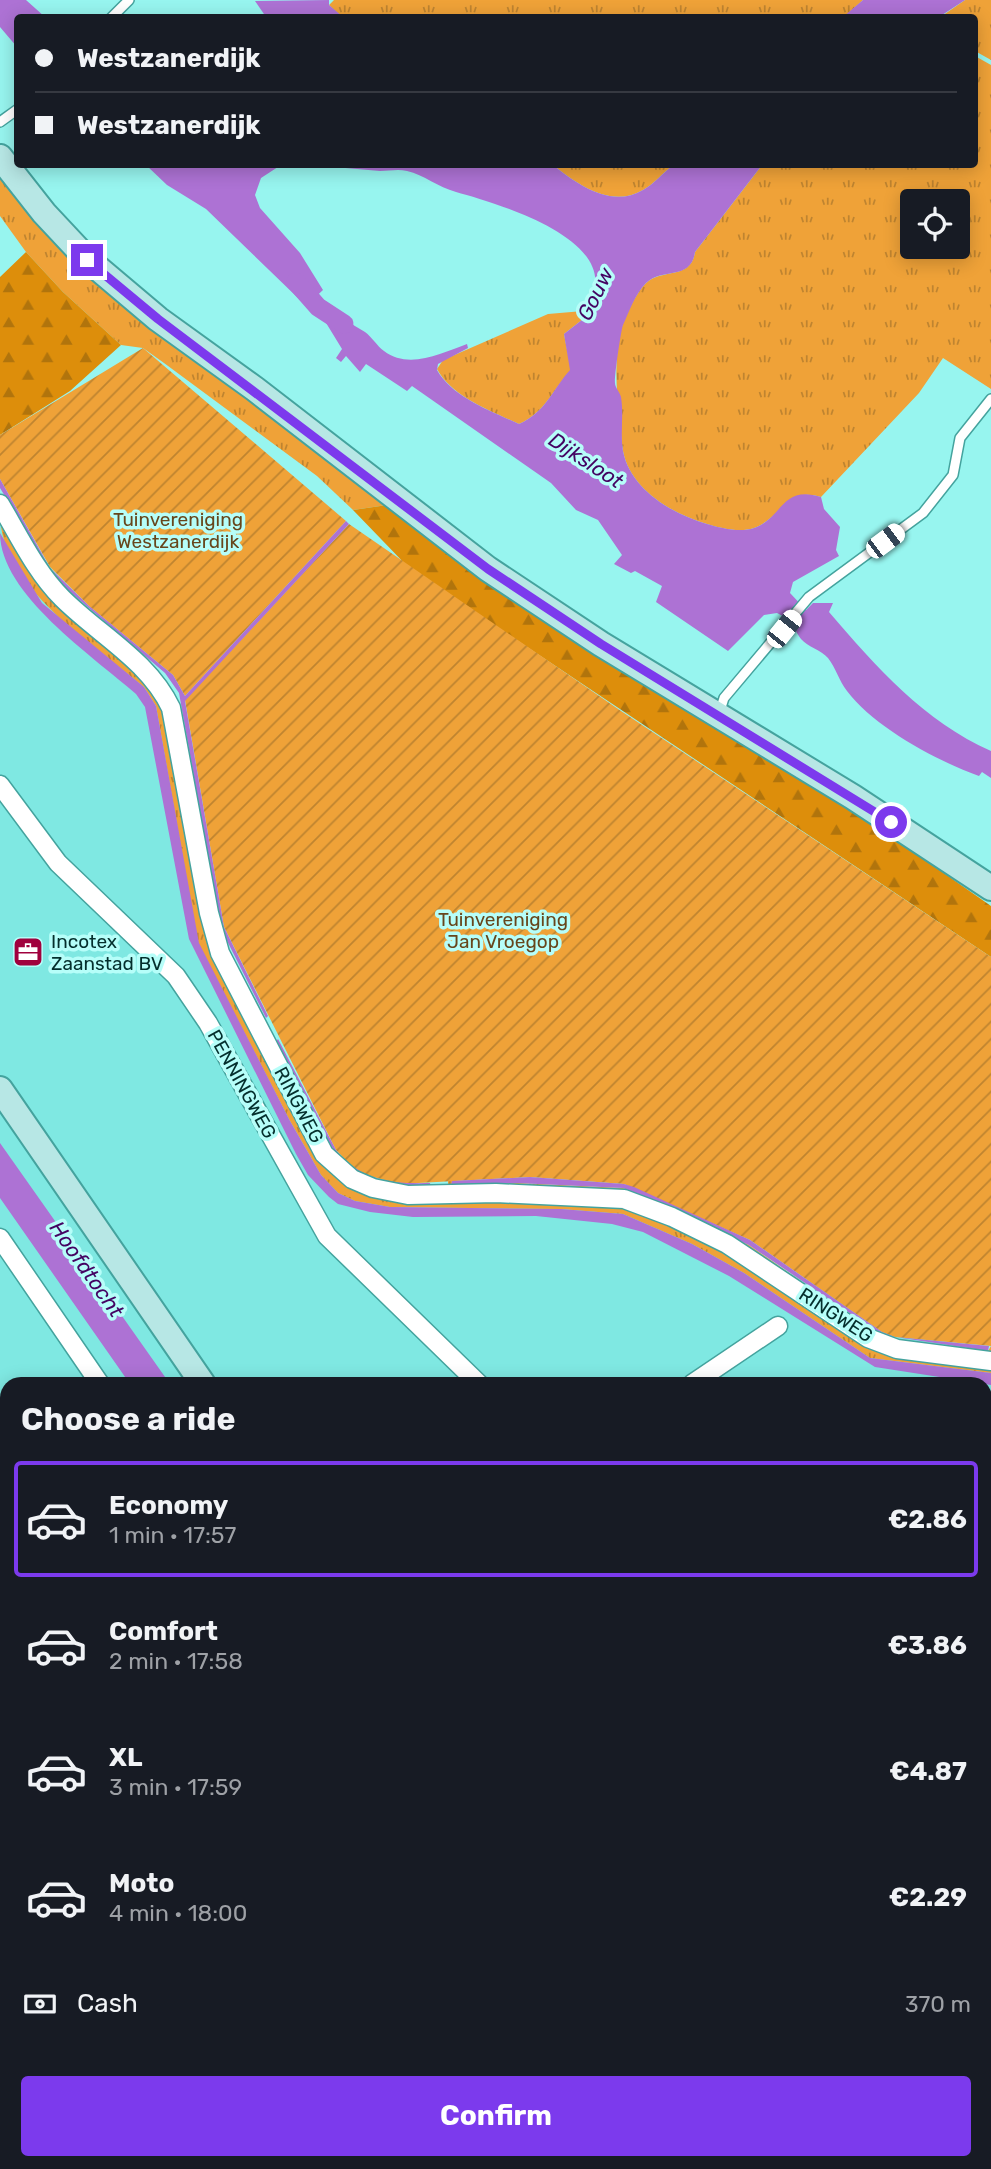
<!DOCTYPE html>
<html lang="en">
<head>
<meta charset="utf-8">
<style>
	:root { --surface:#171b24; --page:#20242c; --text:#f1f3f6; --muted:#9ea1a6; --line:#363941; --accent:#7c3aed }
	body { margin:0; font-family:Rubik,sans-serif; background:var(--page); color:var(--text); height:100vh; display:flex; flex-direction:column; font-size:26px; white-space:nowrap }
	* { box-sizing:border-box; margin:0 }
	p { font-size:23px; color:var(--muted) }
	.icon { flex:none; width:38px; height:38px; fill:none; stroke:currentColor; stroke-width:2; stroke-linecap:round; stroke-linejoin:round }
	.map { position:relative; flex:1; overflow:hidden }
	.side { position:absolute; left:0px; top:1377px; width:992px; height:793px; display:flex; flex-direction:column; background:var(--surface); border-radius:21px 21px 0 0; box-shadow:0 4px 18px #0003 }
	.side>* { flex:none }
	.top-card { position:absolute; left:14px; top:14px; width:964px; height:154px; border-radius:7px; box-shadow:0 4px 18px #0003; display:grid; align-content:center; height:154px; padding:0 21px; background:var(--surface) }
	.buttons { position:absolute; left:900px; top:189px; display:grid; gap:14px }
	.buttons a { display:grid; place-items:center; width:70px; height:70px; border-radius:7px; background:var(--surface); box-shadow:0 4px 18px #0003; font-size:35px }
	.end { position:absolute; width:32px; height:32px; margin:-16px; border:9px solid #7c3aed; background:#fff; box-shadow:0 0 0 4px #fff }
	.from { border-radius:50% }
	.car { position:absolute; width:21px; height:42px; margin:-21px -10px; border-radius:9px; box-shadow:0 0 5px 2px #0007; background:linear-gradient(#fff 24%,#345 0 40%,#fff 0 76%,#345 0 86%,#fff 0) }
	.top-card b { display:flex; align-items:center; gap:24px; height:66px; font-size:26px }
	.top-card b+b { border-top:2px solid var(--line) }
	.top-card i { width:18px; height:18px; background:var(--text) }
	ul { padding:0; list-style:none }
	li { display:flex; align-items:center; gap:21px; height:116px; margin:0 14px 10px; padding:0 7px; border:4px solid transparent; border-radius:7px }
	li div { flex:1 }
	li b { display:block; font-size:26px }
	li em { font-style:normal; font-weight:700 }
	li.active { border-color:var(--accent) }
	li>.icon { width:63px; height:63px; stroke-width:1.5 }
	h2 { padding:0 21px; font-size:32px; line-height:84px }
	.pay { display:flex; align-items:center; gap:18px; height:77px; padding:0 21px; font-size:26px }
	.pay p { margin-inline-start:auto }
	.button { display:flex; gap:14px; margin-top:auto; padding:14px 21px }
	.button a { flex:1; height:80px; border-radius:7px; background:var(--accent); color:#fff; font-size:28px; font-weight:700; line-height:80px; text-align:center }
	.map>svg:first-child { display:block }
	.built { fill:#7fe8e2; fill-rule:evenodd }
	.grass { fill:url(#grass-tufts); fill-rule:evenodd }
	.forest { fill:url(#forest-firs) }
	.garden { fill:url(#garden-furrows) }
	.water { fill:#ad72d4 }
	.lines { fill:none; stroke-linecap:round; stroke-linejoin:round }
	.canal { stroke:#ad72d4; stroke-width:19 }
	.lane-casing { stroke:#44a39e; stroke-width:12 }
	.street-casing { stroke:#44a39e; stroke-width:21 }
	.secondary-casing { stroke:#44a39e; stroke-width:28 }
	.lane { stroke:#fff; stroke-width:9 }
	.street { stroke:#fff; stroke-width:18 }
	.secondary { stroke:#b7e7e5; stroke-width:24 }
	.route { stroke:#7c3aed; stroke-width:9 }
	.labels { text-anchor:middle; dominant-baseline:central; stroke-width:7; stroke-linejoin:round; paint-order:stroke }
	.park-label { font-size:19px; fill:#67461c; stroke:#b6fef9 }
	.poi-label { font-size:19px; fill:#042f2d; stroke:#b6fef9; text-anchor:start }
	.street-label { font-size:19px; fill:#042f2d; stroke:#b6fef9 }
	.water-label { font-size:21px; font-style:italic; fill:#440462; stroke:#b6fef9 }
</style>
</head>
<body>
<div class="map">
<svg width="991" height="2169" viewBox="0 0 991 2169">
	<defs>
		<pattern id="grass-tufts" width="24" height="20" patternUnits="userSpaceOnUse" patternTransform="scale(1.75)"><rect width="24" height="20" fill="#efa238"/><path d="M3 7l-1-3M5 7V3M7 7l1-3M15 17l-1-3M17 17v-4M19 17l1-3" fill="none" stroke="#bf8430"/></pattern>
		<pattern id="forest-firs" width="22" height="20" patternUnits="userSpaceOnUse" patternTransform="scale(1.75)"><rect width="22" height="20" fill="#dd8e0b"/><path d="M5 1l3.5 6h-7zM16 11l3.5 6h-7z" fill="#b1740c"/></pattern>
		<pattern id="garden-furrows" width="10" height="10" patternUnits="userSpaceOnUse" patternTransform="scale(1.75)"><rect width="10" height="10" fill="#efa238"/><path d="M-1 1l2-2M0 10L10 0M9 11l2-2" fill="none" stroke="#bf8430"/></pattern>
	</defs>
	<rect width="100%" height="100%" fill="#97f5ef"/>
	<!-- built -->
	<path class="built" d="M 0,511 L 162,702 L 205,910 L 342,1184 L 634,1207 L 991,1359 L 991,2169 L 0,2169 ZM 7,1384 L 985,1384 L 985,2163 L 7,2163 Z"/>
	<!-- grass -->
	<path class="grass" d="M 334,0 L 863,0 L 843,18 L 343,18 L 329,5 Z
		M 965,0 L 991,0 L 991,60 L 975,51 L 975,18 L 939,18 Z
		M 975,56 L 991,65 L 991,389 L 943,358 L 919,393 L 821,497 C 785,486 782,518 754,528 C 740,533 720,528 707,524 C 672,514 630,489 623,451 C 621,441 621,430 620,419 C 616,390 614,359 621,330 C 625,316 636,293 646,283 C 663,268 691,280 695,252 L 762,165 L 975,164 ZM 912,201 L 957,201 L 957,247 L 912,247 Z
		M 553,165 L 673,165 C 663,173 654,184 643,190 C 611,209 577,184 553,165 Z
		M 0,171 L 65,255 L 151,329 L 394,504 L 353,510 L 317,476 L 164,363 L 143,348 L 121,345 L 63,292 L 26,252 L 0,216 Z
		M 583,311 L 587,316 L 564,334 L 571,370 C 552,390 546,412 519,424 C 491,411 452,397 437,369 L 443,360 L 548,314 Z
		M 0,514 L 164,702 L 203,906 L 346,1181 L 618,1204 L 713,1242 L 863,1341 L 991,1365 L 991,1373 L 870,1358 L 744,1273 L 692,1244 L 623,1214 L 561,1209 L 390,1207 L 355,1201 L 338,1193 L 321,1175 L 290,1121 L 198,943 L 156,706 L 144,687 C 94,645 0,586 0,514 Z
		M 448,1181 L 452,1181 L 453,1186 L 517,1183 L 623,1188 L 749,1245 L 870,1329 L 894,1339 L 988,1351 L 991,1346 L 991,1355 L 896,1344 L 644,1201 L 448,1189 Z"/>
	<!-- forest -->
	<path class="forest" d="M 26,252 L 63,292 L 121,345 L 70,391 L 0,435 L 0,277 Z
		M 394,504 L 842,802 L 991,906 L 991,957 L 409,568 L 353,510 Z"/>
	<!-- garden -->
	<path class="garden" d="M 143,348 L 346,521 L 185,696 L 173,675 L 89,606 L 50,567 L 0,479 L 0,435 Z
		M 349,524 L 621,711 L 991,957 L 991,1346 L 895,1337 L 882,1332 L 750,1240 L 624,1184 L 530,1177 L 400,1184 L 358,1173 L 336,1150 L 224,927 L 185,700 Z"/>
	<!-- water -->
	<path class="water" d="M 0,0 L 26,0 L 45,17 L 18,18 L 17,47 L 0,27 Z
		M 329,0 L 329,5 L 343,17 L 266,17 L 255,1 Z
		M 863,0 L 965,0 L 939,17 L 843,17 Z
		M 146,165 L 281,165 L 261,178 L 255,195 L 260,208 L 300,253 L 323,290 L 308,304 L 298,298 L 206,209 L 167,185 Z
		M 311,165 L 553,165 C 577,184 611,209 643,190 C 654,184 663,173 673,165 L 762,165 L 695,252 C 691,281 663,267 646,283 C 635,294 629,312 623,325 C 621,330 614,378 615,383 C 615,388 620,392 621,397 C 624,415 620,433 623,451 C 630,489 672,514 707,524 C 721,528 740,533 754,528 C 784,517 781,485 821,497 L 824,509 L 840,527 L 836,550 L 839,556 L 793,582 L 790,593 L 806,610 L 813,603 L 833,603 L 829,612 C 876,667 925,722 991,751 L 991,778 L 982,772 L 979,776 C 937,761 874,727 847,691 C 839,681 836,668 828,658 C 821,650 808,647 801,639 C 792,627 796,623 777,613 L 764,615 L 728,651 L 656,602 L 662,586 L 635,571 L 631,573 L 614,564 L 622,555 L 598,520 L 576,510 L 551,483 L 412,386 L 407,391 L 366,364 L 360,372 L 346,356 L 341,362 L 336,358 L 342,349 L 320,313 L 327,305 C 337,316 352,324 365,332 C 372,337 377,346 384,351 C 409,370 442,353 467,344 L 468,348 L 438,364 L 437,370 C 452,397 491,411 519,424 C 546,412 552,390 570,370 L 564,334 L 587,316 L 583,311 C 637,244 499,204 456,192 C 438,187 424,175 407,171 C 398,169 389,171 380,171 C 357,169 334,167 311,165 Z
		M 0,479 L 50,568 L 89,606 L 173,675 L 185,696 L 346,521 L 349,524 L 185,701 L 224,927 L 268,1016 L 266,1018 L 221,929 L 179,693 L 165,673 L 55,579 L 0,488 Z
		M 0,533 L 42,603 L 144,687 L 156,706 L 199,943 L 290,1121 L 321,1175 L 338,1193 L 355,1201 L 390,1207 L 561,1209 L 623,1214 L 692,1244 L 744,1273 L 870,1358 L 991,1373 L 991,1385 L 875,1367 L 729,1276 L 643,1232 L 612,1224 L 536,1216 L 413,1217 L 370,1212 L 338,1204 L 329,1197 L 308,1175 L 296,1154 L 189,939 L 145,707 L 136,694 C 93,656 0,594 0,533 Z
		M 278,1039 L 336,1150 C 361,1181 392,1184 430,1183 L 431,1186 C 336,1202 311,1110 275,1043 Z
		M 0,1143 L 170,1384 L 130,1384 L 0,1198 Z
		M 530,1177 L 624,1184 L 634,1187 L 750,1240 L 882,1332 L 895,1337 L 989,1346 L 988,1351 L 882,1335 L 749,1245 L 623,1188 L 517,1183 L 451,1185 L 452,1181 Z"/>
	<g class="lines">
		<!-- canal -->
		<path class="canal" d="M 296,282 L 318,307 L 344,324"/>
		<!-- lane casing -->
		<g class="lane-casing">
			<path id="lane" d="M 111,18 L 129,0
				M 0,122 L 18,109
				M 719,714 L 724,698 L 809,597 L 923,513 L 953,475 L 960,438 L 991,399
				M 0,1860 L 7,1870
				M 750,2163 L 759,2169
				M 641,2169 L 645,2163"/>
		</g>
		<!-- street casing -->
		<g class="street-casing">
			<path id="street" d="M 0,504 C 19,536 36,572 62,598 C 99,635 148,660 171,708 L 209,913 L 220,953 L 324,1154 L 352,1179 L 373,1188 L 408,1195 L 496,1193 L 624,1199 L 672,1217 L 727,1244 L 868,1338 L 897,1349 L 991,1361
				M 0,785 L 58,863 L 176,976 L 208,1023 L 327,1236 L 479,1384
				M 0,1238 L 100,1384
				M 692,1384 L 778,1326
				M 985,1576 L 991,1566
				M 0,1718 L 7,1713
				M 985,1859 L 991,1862"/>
		</g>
		<!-- secondary casing -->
		<g class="secondary-casing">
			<path id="secondary" d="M 0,157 L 44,213 L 87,259 L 158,319 L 255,389 L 488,569 L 601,644 L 853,797 L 991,888
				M 0,1089 L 203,1384
				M 985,2093 L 991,2097
				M 985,2134 L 991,2137"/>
		</g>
		<!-- lane -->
		<use href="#lane" class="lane"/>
		<!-- street -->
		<use href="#street" class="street"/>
		<!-- secondary -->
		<use href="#secondary" class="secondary"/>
	</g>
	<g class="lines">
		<!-- route -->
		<path class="route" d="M 87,260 L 158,319 L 488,569 L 601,644 L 891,822"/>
	</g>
	<!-- icons -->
	<defs>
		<g id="office-square" transform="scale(1.575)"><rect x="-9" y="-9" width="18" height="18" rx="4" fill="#a0013d" stroke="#b6fef9"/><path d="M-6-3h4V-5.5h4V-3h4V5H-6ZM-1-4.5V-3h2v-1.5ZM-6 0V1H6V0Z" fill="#fff"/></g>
	</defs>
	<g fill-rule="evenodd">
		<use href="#office-square" x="28" y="952"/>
	</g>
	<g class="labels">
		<!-- park labels -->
		<g class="park-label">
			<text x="178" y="519">Tuinvereniging<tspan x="178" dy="22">Westzanerdijk</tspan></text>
			<text x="503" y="919">Tuinvereniging<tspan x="503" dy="22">Jan Vroegop</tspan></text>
		</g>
		<!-- poi labels -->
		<g class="poi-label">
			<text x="51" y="941">Incotex<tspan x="51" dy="22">Zaanstad BV</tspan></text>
		</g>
		<!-- street labels -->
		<g class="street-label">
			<text transform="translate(242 1084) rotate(61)">PENNINGWEG</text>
			<text transform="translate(299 1105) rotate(62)">RINGWEG</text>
			<text transform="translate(836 1315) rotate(33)">RINGWEG</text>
		</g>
		<!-- water labels -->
		<g class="water-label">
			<text transform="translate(595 294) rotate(-64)">Gouw</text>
			<text transform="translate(586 460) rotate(33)">Dijksloot</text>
			<text transform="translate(87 1269) rotate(55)">Hoofdtocht</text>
		</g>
	</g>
</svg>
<div class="buttons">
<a><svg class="icon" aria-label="locate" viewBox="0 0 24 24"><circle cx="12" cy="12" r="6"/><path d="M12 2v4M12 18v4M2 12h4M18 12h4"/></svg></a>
</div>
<i class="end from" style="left:891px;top:822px"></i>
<i class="end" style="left:87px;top:260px"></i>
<i class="car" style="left:885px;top:541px;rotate:53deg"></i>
<i class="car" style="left:784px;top:629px;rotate:39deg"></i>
<div class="top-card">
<b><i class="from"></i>Westzanerdijk</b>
<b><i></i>Westzanerdijk</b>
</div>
<section class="side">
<h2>Choose a ride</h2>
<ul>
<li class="active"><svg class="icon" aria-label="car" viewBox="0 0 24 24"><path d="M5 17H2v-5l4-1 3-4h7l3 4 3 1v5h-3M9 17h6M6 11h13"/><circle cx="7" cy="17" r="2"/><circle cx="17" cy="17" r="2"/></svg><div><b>Economy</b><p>1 min · 17:57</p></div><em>€2.86</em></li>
<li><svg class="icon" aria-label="car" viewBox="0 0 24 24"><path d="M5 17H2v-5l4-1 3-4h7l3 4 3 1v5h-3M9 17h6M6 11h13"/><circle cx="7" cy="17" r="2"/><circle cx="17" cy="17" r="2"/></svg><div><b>Comfort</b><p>2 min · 17:58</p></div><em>€3.86</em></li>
<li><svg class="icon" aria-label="car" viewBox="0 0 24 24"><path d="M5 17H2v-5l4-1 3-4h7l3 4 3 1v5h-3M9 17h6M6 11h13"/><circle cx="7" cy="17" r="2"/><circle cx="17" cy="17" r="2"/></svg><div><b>XL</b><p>3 min · 17:59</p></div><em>€4.87</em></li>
<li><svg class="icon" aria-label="car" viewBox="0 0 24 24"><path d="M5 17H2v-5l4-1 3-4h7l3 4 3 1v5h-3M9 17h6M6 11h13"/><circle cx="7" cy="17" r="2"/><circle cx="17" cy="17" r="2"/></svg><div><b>Moto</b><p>4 min · 18:00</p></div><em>€2.29</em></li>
</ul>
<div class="pay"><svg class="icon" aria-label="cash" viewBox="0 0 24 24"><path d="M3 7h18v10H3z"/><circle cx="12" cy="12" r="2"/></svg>Cash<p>370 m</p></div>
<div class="button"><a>Confirm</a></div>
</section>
</div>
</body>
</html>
